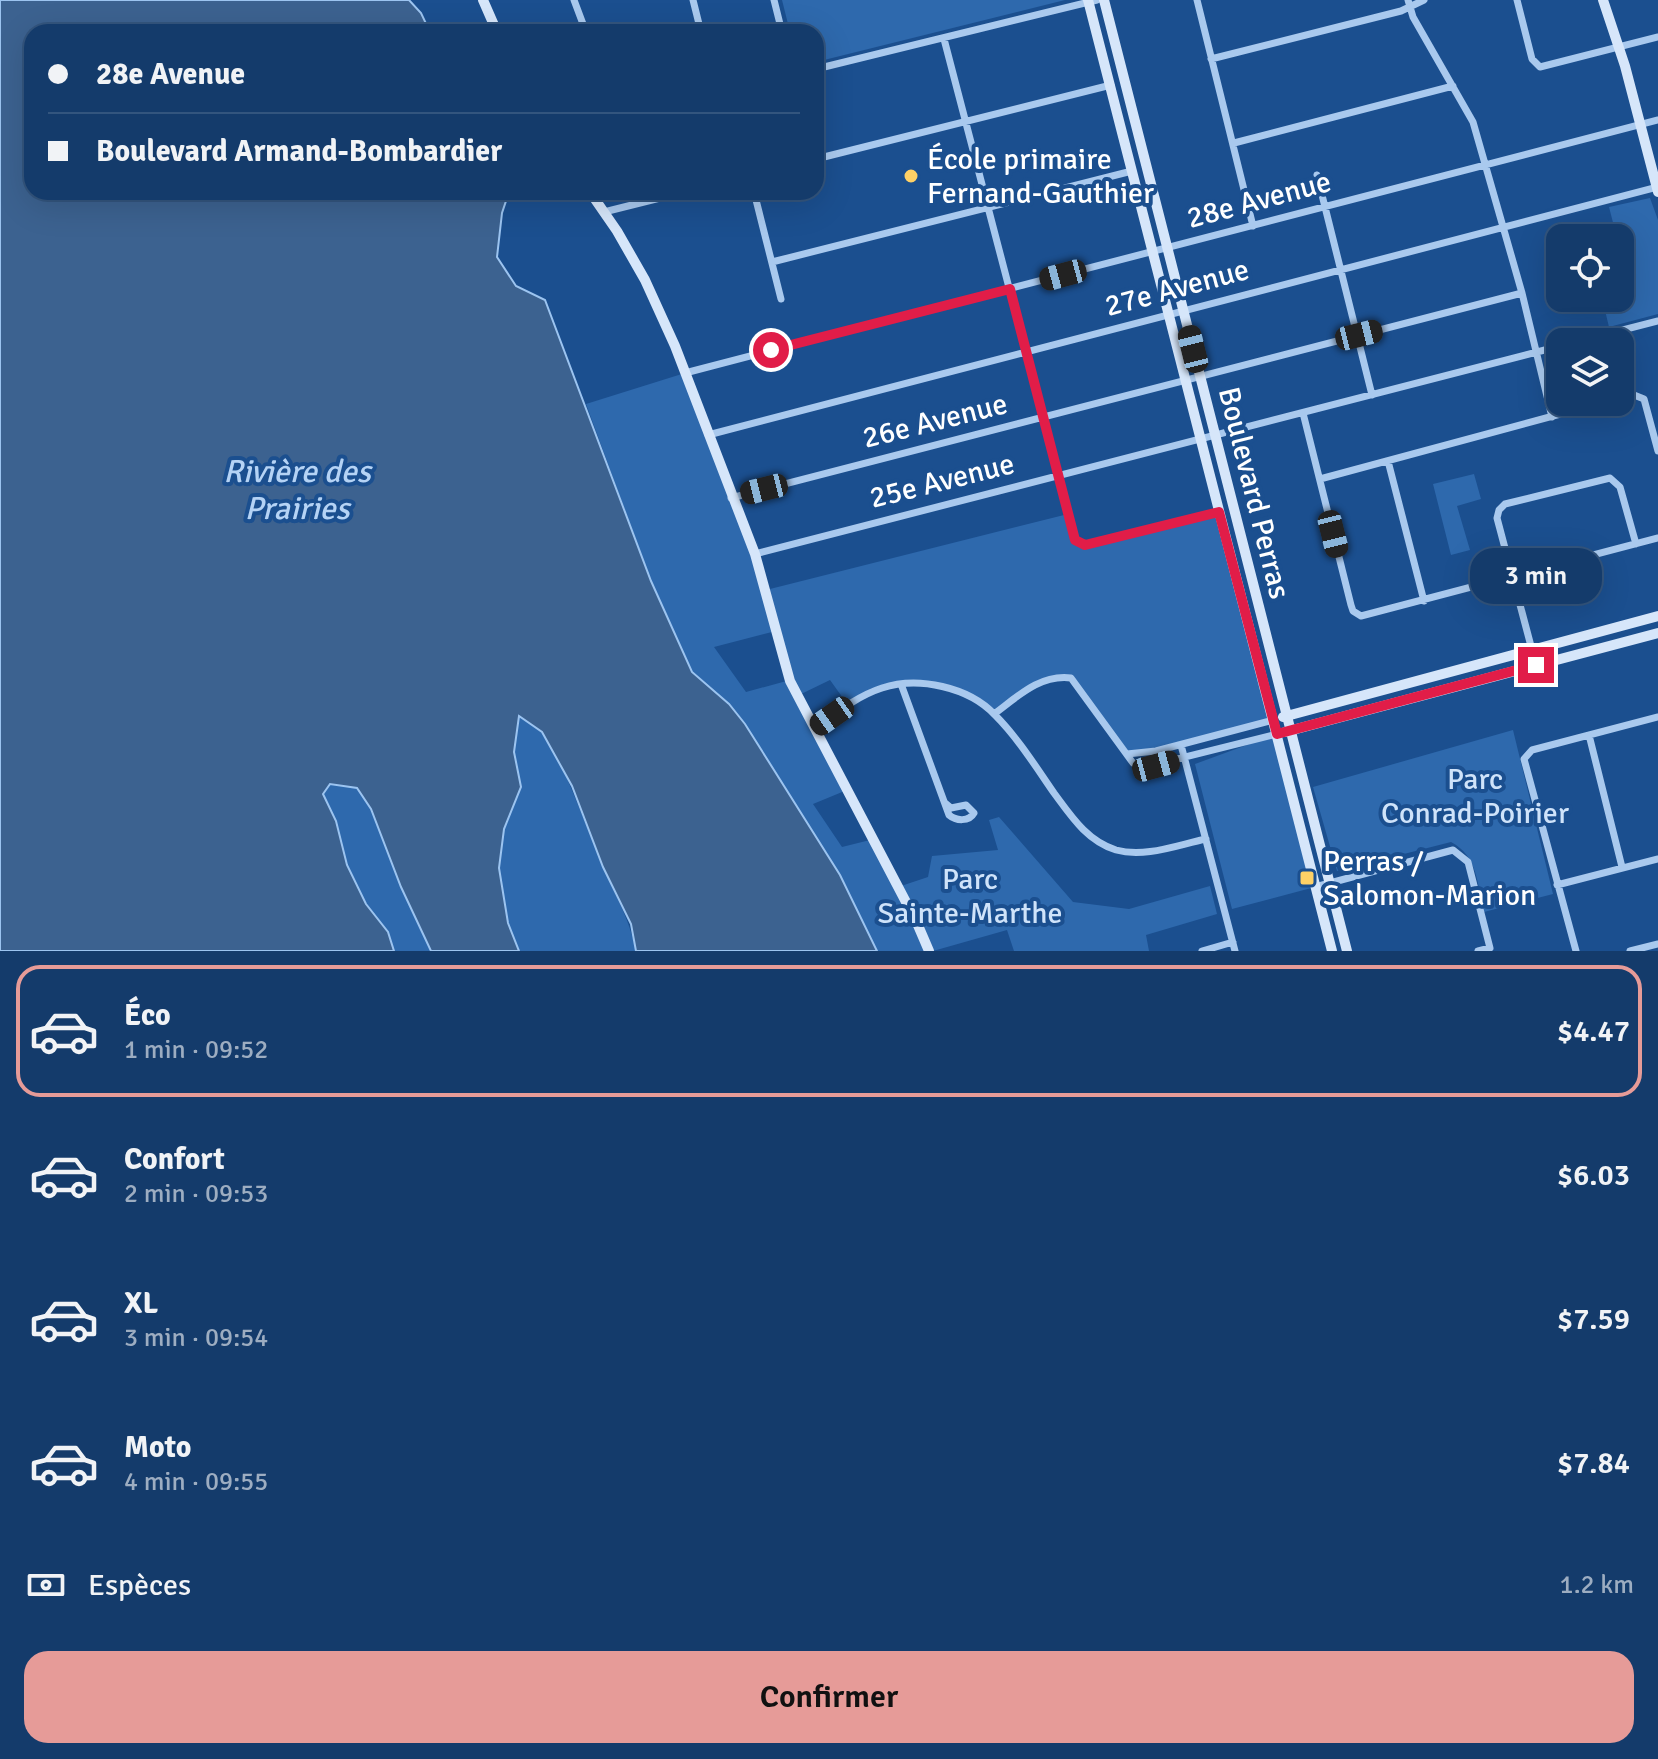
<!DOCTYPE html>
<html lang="fr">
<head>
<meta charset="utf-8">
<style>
	:root { --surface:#143b6b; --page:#1d4271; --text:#f1f3f6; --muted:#9dadc1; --line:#33557e; --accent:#e69b98 }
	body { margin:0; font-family:Signika,sans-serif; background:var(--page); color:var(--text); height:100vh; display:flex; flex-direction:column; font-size:30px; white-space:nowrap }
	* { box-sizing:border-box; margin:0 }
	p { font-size:26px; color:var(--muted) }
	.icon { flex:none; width:44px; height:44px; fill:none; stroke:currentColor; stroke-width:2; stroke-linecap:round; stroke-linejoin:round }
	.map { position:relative; height:951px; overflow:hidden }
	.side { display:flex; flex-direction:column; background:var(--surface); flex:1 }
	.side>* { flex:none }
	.guide { position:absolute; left:24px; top:24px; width:800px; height:176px; border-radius:24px; box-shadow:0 8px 32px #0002,0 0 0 2px var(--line); display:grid; align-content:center; height:176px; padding:0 24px; background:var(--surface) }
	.controls { position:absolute; left:1546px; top:224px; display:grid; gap:16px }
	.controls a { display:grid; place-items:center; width:88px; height:88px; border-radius:16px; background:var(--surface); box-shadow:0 8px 32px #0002,0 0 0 2px var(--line); font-size:40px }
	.end { position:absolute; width:36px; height:36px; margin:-18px; border:10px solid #e11d48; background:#fff; box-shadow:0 0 0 4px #fff }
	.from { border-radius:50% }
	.bubble { position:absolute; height:56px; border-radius:24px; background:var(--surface); box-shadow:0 8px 32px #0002,0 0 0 2px var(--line); font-size:26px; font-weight:600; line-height:56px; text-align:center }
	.car { position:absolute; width:24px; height:48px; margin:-24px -12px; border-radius:10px; box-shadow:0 0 6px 2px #0007; background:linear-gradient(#222 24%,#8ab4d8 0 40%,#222 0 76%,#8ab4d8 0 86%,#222 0) }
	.guide b { display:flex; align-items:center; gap:28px; height:76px; font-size:30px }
	.guide b+b { border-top:2px solid var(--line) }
	.guide i { width:20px; height:20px; background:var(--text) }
	ul { padding:14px 0 0; list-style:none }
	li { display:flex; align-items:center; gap:24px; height:132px; margin:0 16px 12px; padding:0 8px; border:4px solid transparent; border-radius:24px }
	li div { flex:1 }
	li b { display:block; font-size:30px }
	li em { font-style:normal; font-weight:600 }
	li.current { border-color:var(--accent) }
	li>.icon { width:72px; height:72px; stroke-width:1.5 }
	.pay { display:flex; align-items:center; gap:20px; height:88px; padding:0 24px; font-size:30px }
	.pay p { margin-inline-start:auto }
	.button { display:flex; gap:16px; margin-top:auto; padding:16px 24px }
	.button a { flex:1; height:92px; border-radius:24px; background:var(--accent); color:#111; font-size:32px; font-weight:600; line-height:92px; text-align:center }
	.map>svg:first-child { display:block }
	.green { fill:#2e69ad; fill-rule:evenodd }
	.water { fill:#3c6290; stroke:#9cc4f0; stroke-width:2 }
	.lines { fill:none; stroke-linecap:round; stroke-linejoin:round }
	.street { stroke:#a9c9ee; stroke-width:7 }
	.secondary { stroke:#d6e6fa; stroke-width:10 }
	.route { stroke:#e11d48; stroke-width:10 }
	.poi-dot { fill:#ffd166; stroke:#1b4f8f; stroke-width:3 }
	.labels { text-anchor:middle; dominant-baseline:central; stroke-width:8; stroke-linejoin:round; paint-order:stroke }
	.poi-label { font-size:30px; fill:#fff; stroke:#1b4f8f; text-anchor:start }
	.street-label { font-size:30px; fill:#fff; stroke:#1b4f8f }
	.park-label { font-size:30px; fill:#cfe3fa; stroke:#1b4f8f }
	.water-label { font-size:32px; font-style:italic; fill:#b5d3f5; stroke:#1b4f8f }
</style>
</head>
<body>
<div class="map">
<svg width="1658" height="951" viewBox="0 0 1658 951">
	<rect width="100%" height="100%" fill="#1b4f8f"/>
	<!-- green -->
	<path class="green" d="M 782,0 L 1065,0 L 816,62 L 816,32 L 790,32 Z
		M 1650,198 L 1658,220 L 1658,314 L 1609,327 L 1602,298 L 1620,298 L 1620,258 L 1622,257 L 1620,238 L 1617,238 L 1609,207 Z
		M 685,373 L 766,590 L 1068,514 L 1078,543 L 1219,512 L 1273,720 L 1181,745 L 1127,754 L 1070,679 L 1049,680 L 994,714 L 978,702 L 933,685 L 881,688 L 848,705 L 830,680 L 797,696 L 847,790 L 813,804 L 842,847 L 874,839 L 898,887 L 928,877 L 932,856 L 998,850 L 989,820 L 999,817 L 1073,902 L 1129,909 L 1210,886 L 1217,914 L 1146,935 L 1149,951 L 1014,951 L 1007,930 L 933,951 L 877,951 L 840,875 L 757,744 L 729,704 L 692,673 L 651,581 L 586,404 ZM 776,631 L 790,680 L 746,692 L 714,647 Z
		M 1474,474 L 1481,499 L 1457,506 L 1470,550 L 1451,555 L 1433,484 Z
		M 458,539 C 507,645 558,750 600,860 C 613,892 629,916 636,951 L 394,951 L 388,932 L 366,904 L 347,865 L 336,821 L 323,794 Z
		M 1513,730 L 1553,894 L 1484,912 C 1477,884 1478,856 1451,842 L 1337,871 L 1313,787 Z
		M 1277,734 L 1315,887 L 1232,909 L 1195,764 Z"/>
	<!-- water -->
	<path class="water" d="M 0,0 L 409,0 L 421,13 L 430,32 L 32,32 L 32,192 L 509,192 L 502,213 L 497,257 L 516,286 L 545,300 L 651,581 L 692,672 L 729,704 L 745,724 L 840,875 L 877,951 L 636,951 L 631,924 L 603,867 L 572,786 L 542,732 L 519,716 L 514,752 L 521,787 L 504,829 L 499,868 L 508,923 L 519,951 L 431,951 L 401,887 L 371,809 L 357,788 L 330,784 L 323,794 L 336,821 L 347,865 L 366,904 L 388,932 L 394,951 L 0,951 Z"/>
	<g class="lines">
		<!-- street -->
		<path class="street" d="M 574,0 L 586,32
			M 693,0 L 701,32
			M 774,0 L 782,32
			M 1197,0 L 1253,226
			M 1408,0 L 1413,17 L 1473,122 L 1522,293 L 1552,417
			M 1517,0 L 1532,59 L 1540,67 L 1658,37
			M 944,39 L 1075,540 L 1085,545 L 1219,512
			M 1211,59 L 1401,11 L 1424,0
			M 816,69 L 1097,0
			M 1234,143 L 1453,86
			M 816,159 L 1111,85
			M 1317,175 L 1372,395
			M 754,192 L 781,299
			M 604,212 L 684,192
			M 772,262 L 1132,171
			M 1576,342 L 1658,321
			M 685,373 L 1658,120
			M 1620,398 L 1634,395 L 1644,399 L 1658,451
			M 1303,413 L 1351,605 L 1353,611 L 1361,616 L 1658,538
			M 708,435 L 1658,187
			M 1388,461 L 1424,601
			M 1320,479 L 1605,402
			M 731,498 L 1522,293
			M 755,554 L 1560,346
			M 1536,665 L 1497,518 L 1499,510 L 1505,504 L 1610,478 L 1620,487 L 1636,544
			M 901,684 L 949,815 C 956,821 969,822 974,813 L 966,805 L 951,808 L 945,803
			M 994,714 C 1017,697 1040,674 1071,678 L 1133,763 L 1141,768 L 1277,734
			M 814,729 C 835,714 857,696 882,688 C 918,676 969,687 995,715 C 1018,738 1036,767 1054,793 C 1071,816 1087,841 1116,850 C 1145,858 1177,845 1206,839
			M 1589,735 L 1622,867
			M 1181,745 L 1235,951
			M 1127,754 L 1156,751 L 1273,720
			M 1557,885 L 1658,859
			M 1315,887 L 1453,850 L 1468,862 L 1490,948 L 1478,951
			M 1202,951 L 1233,942
			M 1576,951 L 1524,759 L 1532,750 L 1658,717
			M 1630,951 L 1658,944"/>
		<!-- secondary -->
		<path class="secondary" d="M 483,0 L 497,32
			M 1088,0 L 1332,951
			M 1104,0 L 1347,951
			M 1603,0 L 1625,66 L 1658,192
			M 590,192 L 617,231 L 645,280 L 675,346 L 755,554 L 790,681 L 917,923 L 929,951
			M 1283,717 L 1658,616
			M 1285,732 L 1658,633"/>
	</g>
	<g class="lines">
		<!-- route -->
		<path class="route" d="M 771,350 L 1010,289 L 1075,540 L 1085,545 L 1219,512 L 1277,734 L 1536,665"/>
	</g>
	<!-- markers -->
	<g class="poi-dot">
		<circle cx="911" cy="176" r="8"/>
		<rect x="1299" y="870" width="16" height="16" rx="4"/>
	</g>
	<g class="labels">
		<!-- poi labels -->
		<g class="poi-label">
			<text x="927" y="159">École primaire<tspan x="927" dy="34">Fernand-Gauthier</tspan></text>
			<text x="1323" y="861">Perras /<tspan x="1323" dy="34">Salomon-Marion</tspan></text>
		</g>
		<!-- street labels -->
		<g class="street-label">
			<text transform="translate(1259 200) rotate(-15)">28e Avenue</text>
			<text transform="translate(1177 288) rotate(-15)">27e Avenue</text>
			<text transform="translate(935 421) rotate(-14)">26e Avenue</text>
			<text transform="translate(942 481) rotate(-14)">25e Avenue</text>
			<text transform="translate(1254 493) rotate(76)">Boulevard Perras</text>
		</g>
		<!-- park labels -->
		<g class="park-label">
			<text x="1475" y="779">Parc<tspan x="1475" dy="34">Conrad-Poirier</tspan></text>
			<text x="970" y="879">Parc<tspan x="970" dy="34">Sainte-Marthe</tspan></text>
		</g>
		<!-- water labels -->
		<g class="water-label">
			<text x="297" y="471">Rivière des<tspan x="297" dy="37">Prairies</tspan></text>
		</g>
	</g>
</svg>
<div class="controls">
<a><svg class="icon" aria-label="locate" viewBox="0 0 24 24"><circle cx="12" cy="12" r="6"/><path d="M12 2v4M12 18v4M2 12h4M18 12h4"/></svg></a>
<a><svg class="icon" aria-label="layers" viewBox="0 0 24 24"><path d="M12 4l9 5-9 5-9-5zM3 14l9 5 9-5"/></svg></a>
</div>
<i class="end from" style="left:771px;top:350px"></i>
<i class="end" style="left:1536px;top:665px"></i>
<div class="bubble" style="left:1470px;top:548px;width:132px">3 min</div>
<i class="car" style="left:1063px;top:275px;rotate:255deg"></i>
<i class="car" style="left:1359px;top:335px;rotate:76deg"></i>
<i class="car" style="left:1193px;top:349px;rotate:346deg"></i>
<i class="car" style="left:764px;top:489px;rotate:256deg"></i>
<i class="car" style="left:1333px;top:534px;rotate:166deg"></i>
<i class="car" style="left:832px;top:716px;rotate:235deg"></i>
<i class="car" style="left:1156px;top:766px;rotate:75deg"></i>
<div class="guide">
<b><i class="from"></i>28e Avenue</b>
<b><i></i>Boulevard Armand-Bombardier</b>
</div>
</div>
<section class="side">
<ul>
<li class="current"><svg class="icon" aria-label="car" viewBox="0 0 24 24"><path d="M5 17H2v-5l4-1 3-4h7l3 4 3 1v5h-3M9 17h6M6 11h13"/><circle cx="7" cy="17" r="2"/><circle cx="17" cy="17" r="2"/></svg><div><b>Éco</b><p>1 min · 09:52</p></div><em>$4.47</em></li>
<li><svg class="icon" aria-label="car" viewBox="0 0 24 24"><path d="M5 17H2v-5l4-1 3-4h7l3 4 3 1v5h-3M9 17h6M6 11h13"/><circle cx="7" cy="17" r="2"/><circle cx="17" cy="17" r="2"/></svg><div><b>Confort</b><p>2 min · 09:53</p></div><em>$6.03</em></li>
<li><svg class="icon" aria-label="car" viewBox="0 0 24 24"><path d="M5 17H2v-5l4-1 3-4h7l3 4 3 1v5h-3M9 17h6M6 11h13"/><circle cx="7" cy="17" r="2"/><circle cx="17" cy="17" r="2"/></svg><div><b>XL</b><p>3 min · 09:54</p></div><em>$7.59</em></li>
<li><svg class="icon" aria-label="car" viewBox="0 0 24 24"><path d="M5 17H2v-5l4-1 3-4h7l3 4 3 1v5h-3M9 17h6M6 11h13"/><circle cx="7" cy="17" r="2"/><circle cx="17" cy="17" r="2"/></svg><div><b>Moto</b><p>4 min · 09:55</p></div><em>$7.84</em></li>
</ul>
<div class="pay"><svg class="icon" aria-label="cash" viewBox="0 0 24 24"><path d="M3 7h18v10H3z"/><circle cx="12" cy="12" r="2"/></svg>Espèces<p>1.2 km</p></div>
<div class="button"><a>Confirmer</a></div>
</section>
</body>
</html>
